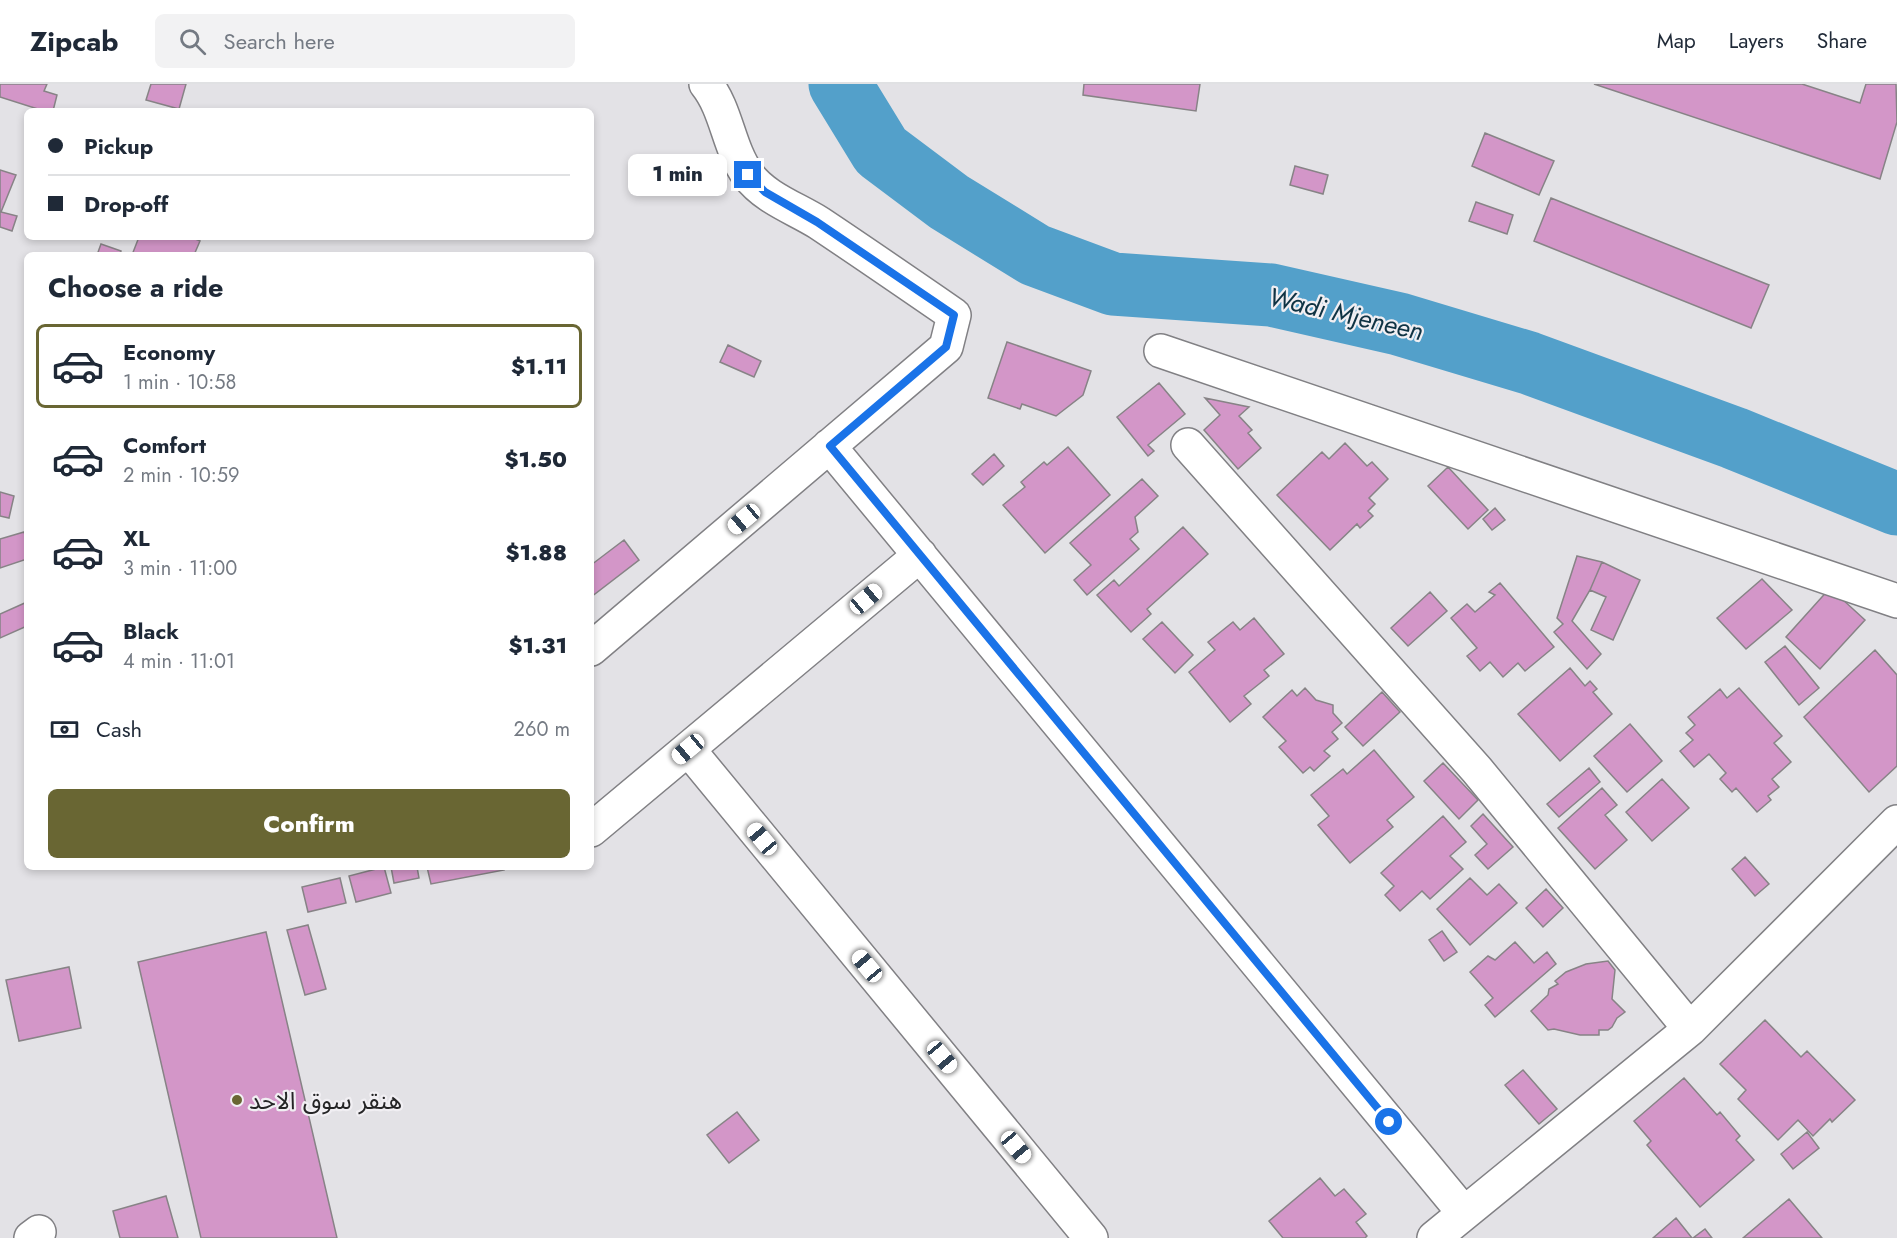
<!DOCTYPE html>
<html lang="en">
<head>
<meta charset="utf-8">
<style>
	:root { --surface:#fff; --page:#f2f2f3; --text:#1f2937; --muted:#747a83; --line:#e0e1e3; --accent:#696633 }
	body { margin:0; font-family:Jost,"Noto Sans Arabic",sans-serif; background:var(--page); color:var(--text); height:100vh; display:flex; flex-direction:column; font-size:22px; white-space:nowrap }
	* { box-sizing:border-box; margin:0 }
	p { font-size:20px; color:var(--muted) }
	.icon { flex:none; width:33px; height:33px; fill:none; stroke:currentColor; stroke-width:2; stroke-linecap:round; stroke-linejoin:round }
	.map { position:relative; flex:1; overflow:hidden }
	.panel { position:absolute; left:24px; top:168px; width:570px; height:618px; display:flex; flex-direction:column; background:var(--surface); border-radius:9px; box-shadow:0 3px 9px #0003 }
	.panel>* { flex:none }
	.hud { position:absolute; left:24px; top:24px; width:570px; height:132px; border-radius:9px; box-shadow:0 3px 9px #0003; display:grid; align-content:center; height:132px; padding:0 24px; background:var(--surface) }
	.end { position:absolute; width:27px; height:27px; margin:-14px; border:8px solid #1a73e8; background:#fff; box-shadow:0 0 0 3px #fff }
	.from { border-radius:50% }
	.bubble { position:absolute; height:42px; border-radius:9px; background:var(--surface); box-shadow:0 3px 9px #0003; font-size:20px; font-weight:800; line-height:42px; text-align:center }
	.car { position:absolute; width:18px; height:36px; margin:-18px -9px; border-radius:8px; box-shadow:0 0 4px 2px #0007; background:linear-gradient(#fff 24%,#345 0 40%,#fff 0 76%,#345 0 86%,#fff 0) }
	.hud b { display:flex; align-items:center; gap:21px; height:57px; font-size:22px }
	.hud b+b { border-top:2px solid var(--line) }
	.hud i { width:15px; height:15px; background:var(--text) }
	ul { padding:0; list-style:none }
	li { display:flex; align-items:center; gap:18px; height:84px; margin:0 12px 9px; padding:0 12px; border:3px solid transparent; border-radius:9px }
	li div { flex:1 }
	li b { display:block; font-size:22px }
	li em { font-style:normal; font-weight:800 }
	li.selected { border-color:var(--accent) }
	li>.icon { width:54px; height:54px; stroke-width:1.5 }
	h2 { padding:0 24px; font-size:27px; line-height:72px }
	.pay { display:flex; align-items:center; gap:15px; height:66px; padding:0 24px; font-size:22px }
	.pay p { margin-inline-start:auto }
	.button { display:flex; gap:12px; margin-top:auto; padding:12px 24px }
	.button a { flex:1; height:69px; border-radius:9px; background:var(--accent); color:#fff; font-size:24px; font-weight:800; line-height:69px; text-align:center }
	header { display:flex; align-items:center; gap:36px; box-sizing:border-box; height:84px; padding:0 30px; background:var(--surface); border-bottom:2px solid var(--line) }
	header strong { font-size:28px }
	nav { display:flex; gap:33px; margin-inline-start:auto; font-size:21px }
	.search { width:420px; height:54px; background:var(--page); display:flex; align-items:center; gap:15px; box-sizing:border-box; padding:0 21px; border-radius:9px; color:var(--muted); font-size:22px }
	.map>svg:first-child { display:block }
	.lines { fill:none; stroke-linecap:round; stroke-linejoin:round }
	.river { stroke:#53a0ca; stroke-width:63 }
	.building { fill:#d396c8; stroke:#878386; stroke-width:1.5 }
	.minor-casing { stroke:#818084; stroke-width:36 }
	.minor { stroke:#fff; stroke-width:33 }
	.route { stroke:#1a73e8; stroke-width:8 }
	.poi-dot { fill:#696633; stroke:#f1eff3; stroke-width:2 }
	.labels { text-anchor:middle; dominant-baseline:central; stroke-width:4.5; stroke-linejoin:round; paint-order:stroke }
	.poi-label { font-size:24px; fill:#252526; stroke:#f1eff3; text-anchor:start }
	.water-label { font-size:26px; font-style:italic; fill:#0f3344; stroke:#f1eff3 }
</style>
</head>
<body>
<header>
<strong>Zipcab</strong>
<div class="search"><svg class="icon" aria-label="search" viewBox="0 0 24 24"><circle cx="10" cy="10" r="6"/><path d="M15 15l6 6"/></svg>Search here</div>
<nav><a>Map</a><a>Layers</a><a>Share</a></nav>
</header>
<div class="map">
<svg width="1897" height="1154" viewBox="0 0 1897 1154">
	<rect width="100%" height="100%" fill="#e3e2e6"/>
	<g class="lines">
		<!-- river -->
		<path class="river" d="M 840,0 L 881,67 L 949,118 L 1035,171 L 1113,200 L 1271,211 L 1399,240 L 1529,279 L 1734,354 L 1897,420"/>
	</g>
	<!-- building -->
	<path class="building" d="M 0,0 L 47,0 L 44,7 L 57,11 L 53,27 L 44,27 L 0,13 Z
		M 151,0 L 186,0 L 179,25 L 146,16 Z
		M 1084,0 L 1200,0 L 1196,27 L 1083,11 Z
		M 1594,0 L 1802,0 L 1860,19 L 1866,0 L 1896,0 L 1897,38 L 1880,95 Z
		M 1485,49 L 1554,77 L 1539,111 L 1472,82 Z
		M 1295,82 L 1328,91 L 1323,110 L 1290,101 Z
		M 0,86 L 16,91 L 1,128 L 17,132 L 12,147 L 0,143 Z
		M 1551,114 L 1769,201 L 1751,244 L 1534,157 Z
		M 1476,118 L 1513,131 L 1507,150 L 1469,137 Z
		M 139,153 L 191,153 L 200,157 L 194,171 L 132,171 Z
		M 101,160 L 121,167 L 120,171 L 97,171 Z
		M 1007,258 L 1091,287 L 1083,311 L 1056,332 L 1022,320 L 1020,325 L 988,314 Z
		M 728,261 L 761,277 L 754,293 L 720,278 Z
		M 1159,299 L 1185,330 L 1148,361 L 1154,367 L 1148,372 L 1117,333 Z
		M 1205,314 L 1249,323 L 1239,332 L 1252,346 L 1248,349 L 1261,364 L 1238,385 L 1204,346 L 1220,331 Z
		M 1345,359 L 1367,382 L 1372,378 L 1388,395 L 1369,414 L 1375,420 L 1368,427 L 1373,432 L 1360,444 L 1357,440 L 1330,466 L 1277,411 L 1322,368 L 1329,375 Z
		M 1068,363 L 1110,411 L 1045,469 L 1003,421 L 1025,403 L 1021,398 L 1044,378 L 1047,381 Z
		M 994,370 L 1004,382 L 983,401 L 972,390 Z
		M 1448,383 L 1488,426 L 1468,445 L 1428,402 Z
		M 1142,395 L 1158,412 L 1135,433 L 1138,448 L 1130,455 L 1139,465 L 1087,511 L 1074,496 L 1091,481 L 1070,459 Z
		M 0,408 L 14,412 L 9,434 L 0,432 Z
		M 1495,424 L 1505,436 L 1492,446 L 1483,435 Z
		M 1183,443 L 1208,470 L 1147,525 L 1151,530 L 1131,548 L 1097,511 L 1114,496 L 1119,502 Z
		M 24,448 L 27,457 L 27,475 L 0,484 L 0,455 Z
		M 624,456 L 639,476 L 591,513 L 591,481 Z
		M 1577,472 L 1602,478 L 1590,506 L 1572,537 L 1601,570 L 1587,585 L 1554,548 L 1563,540 L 1557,534 Z
		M 1602,478 L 1640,496 L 1613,556 L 1591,546 L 1606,513 L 1590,506 Z
		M 1762,495 L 1792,526 L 1746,565 L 1717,534 Z
		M 1500,499 L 1554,563 L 1525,587 L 1518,579 L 1503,593 L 1490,578 L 1480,587 L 1467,572 L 1477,564 L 1451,534 L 1467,520 L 1475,528 L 1495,511 L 1489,508 Z
		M 1830,504 L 1865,536 L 1820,585 L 1786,553 Z
		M 1430,508 L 1447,527 L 1408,562 L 1391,544 Z
		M 27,518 L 27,542 L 0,554 L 0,530 Z
		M 1254,534 L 1284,570 L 1264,586 L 1269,592 L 1244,612 L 1251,620 L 1230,638 L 1189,588 L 1215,566 L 1208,558 L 1233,538 L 1240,546 Z
		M 1162,538 L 1193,571 L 1175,589 L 1143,555 Z
		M 1785,562 L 1819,604 L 1799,621 L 1765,578 Z
		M 1875,566 L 1897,591 L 1897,682 L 1869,708 L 1804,633 Z
		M 1570,584 L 1585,602 L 1590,597 L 1597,605 L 1593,608 L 1612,630 L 1560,677 L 1518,630 Z
		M 1305,604 L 1316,616 L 1333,621 L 1333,629 L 1342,639 L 1332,648 L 1338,655 L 1324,667 L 1330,672 L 1314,687 L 1310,683 L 1303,689 L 1279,663 L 1286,657 L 1263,633 L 1292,606 L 1297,612 Z
		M 1739,604 L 1782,652 L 1774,659 L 1791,678 L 1772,695 L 1779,703 L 1768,712 L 1771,716 L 1757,728 L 1736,704 L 1732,708 L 1720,695 L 1726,689 L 1709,670 L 1694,683 L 1680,667 L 1693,656 L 1686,649 L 1695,641 L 1688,633 L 1720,605 L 1727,614 Z
		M 1382,608 L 1400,628 L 1363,662 L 1345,643 Z
		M 1630,640 L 1662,677 L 1627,708 L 1594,672 Z
		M 1374,666 L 1414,713 L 1387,736 L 1393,743 L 1350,779 L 1318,741 L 1329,732 L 1311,711 L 1343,685 L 1347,690 Z
		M 1443,679 L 1478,716 L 1459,735 L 1424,697 Z
		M 1589,684 L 1600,698 L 1559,733 L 1547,720 Z
		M 1662,695 L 1689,724 L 1652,757 L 1626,728 Z
		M 1602,704 L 1617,721 L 1605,731 L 1627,756 L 1595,785 L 1558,744 Z
		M 1483,730 L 1513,763 L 1488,785 L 1475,771 L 1487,760 L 1471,742 Z
		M 1443,732 L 1466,758 L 1450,772 L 1463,785 L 1430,815 L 1422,807 L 1400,827 L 1385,811 L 1394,802 L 1381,789 Z
		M 1745,773 L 1769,800 L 1755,812 L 1732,785 Z
		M 384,783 L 391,809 L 356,818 L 349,792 Z
		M 391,783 L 417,783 L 419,794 L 394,799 Z
		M 427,783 L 503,783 L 504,786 L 431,800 Z
		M 340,794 L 346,819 L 308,828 L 302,803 Z
		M 1470,794 L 1487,811 L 1499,800 L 1517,819 L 1470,861 L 1437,825 Z
		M 1546,805 L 1563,824 L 1543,843 L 1526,824 Z
		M 308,841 L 326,905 L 305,911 L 287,846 Z
		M 1442,847 L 1457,868 L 1444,877 L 1429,856 Z
		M 266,848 L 337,1154 L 201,1154 L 138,878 Z
		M 1515,858 L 1534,879 L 1547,868 L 1556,880 L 1495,933 L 1485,921 L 1493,914 L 1470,888 L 1488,872 L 1495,876 Z
		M 1608,877 L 1615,886 L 1612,915 L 1625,928 L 1617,934 L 1612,943 L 1608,946 L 1599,946 L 1599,951 L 1580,951 L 1554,945 L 1548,946 L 1531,927 L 1548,911 L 1549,905 L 1558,900 L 1555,897 L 1566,888 L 1586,880 Z
		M 69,883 L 81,944 L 19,957 L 6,896 Z
		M 1765,936 L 1801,973 L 1807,967 L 1855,1016 L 1832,1038 L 1830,1035 L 1813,1052 L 1798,1036 L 1778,1056 L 1738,1015 L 1746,1006 L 1720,980 Z
		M 1523,986 L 1557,1025 L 1539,1040 L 1505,1001 Z
		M 1684,994 L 1717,1031 L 1720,1028 L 1740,1052 L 1736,1056 L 1754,1076 L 1700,1123 L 1647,1061 L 1651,1057 L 1634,1037 Z
		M 737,1028 L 759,1056 L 729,1079 L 707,1051 Z
		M 1807,1048 L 1819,1064 L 1793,1085 L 1781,1070 Z
		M 1320,1094 L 1335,1112 L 1344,1105 L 1366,1130 L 1356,1138 L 1367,1152 L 1365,1154 L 1283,1154 L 1269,1137 Z
		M 166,1112 L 178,1154 L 120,1154 L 113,1127 Z
		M 1789,1115 L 1822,1154 L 1743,1154 Z
		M 1676,1134 L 1692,1154 L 1653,1154 Z
		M 1705,1145 L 1712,1154 L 1693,1154 Z"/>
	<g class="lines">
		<!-- minor casing -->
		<g class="minor-casing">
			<path id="minor" d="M 1161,267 L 1897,517
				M 1188,361 L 1477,686 L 1690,945
				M 829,362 L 1464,1129
				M 920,471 L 688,665 L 1091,1154
				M 591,565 L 946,263 L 954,231 C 909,200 864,169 819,139 C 795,124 765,114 748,91 C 728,63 727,26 706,0
				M 591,746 L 688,665
				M 31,1154 L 39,1148
				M 1434,1154 L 1690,945 L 1897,738"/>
		</g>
		<!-- minor -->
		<use href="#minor" class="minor"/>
	</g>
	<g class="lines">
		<!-- route -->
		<path class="route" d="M 748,91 L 765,108 L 817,138 L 954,231 L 946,263 L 830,362 L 1389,1038"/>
	</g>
	<!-- markers -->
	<circle class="poi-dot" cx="237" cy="1016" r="6"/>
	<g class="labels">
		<!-- poi labels -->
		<g class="poi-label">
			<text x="249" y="1016">هنقر سوق الاحد</text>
		</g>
		<!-- water labels -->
		<g class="water-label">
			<text transform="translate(1346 230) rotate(13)">Wadi Mjeneen</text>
		</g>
	</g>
</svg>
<i class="end from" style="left:1389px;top:1038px"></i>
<i class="end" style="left:748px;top:91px"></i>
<div class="bubble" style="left:628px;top:70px;width:99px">1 min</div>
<i class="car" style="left:744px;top:435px;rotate:230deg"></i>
<i class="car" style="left:866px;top:515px;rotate:50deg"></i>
<i class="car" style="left:688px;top:665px;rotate:230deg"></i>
<i class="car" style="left:762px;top:755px;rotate:320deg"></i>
<i class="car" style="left:867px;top:882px;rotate:320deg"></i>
<i class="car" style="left:942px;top:973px;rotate:140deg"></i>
<i class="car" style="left:1016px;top:1063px;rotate:140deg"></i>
<div class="hud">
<b><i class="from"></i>Pickup</b>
<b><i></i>Drop-off</b>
</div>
<section class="panel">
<h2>Choose a ride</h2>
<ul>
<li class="selected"><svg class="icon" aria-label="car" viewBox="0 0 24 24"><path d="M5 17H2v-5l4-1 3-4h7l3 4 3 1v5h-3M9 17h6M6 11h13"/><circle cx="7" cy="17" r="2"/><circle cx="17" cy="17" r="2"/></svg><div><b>Economy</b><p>1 min · 10:58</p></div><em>$1.11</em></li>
<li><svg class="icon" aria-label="car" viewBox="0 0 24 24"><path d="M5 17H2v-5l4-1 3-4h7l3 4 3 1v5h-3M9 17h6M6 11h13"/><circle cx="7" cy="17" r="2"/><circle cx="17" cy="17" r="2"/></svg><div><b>Comfort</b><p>2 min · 10:59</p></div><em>$1.50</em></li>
<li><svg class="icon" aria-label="car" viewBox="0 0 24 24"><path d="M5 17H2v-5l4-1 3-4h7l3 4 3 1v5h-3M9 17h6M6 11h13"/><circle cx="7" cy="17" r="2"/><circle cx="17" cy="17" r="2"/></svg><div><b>XL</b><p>3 min · 11:00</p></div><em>$1.88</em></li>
<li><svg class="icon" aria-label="car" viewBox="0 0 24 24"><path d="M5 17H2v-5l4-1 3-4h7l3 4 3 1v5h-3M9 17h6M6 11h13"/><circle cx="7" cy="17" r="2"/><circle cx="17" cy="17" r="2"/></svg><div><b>Black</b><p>4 min · 11:01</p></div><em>$1.31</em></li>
</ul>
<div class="pay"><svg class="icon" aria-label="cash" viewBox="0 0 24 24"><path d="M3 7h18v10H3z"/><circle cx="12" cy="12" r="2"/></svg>Cash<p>260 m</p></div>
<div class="button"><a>Confirm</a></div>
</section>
</div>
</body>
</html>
